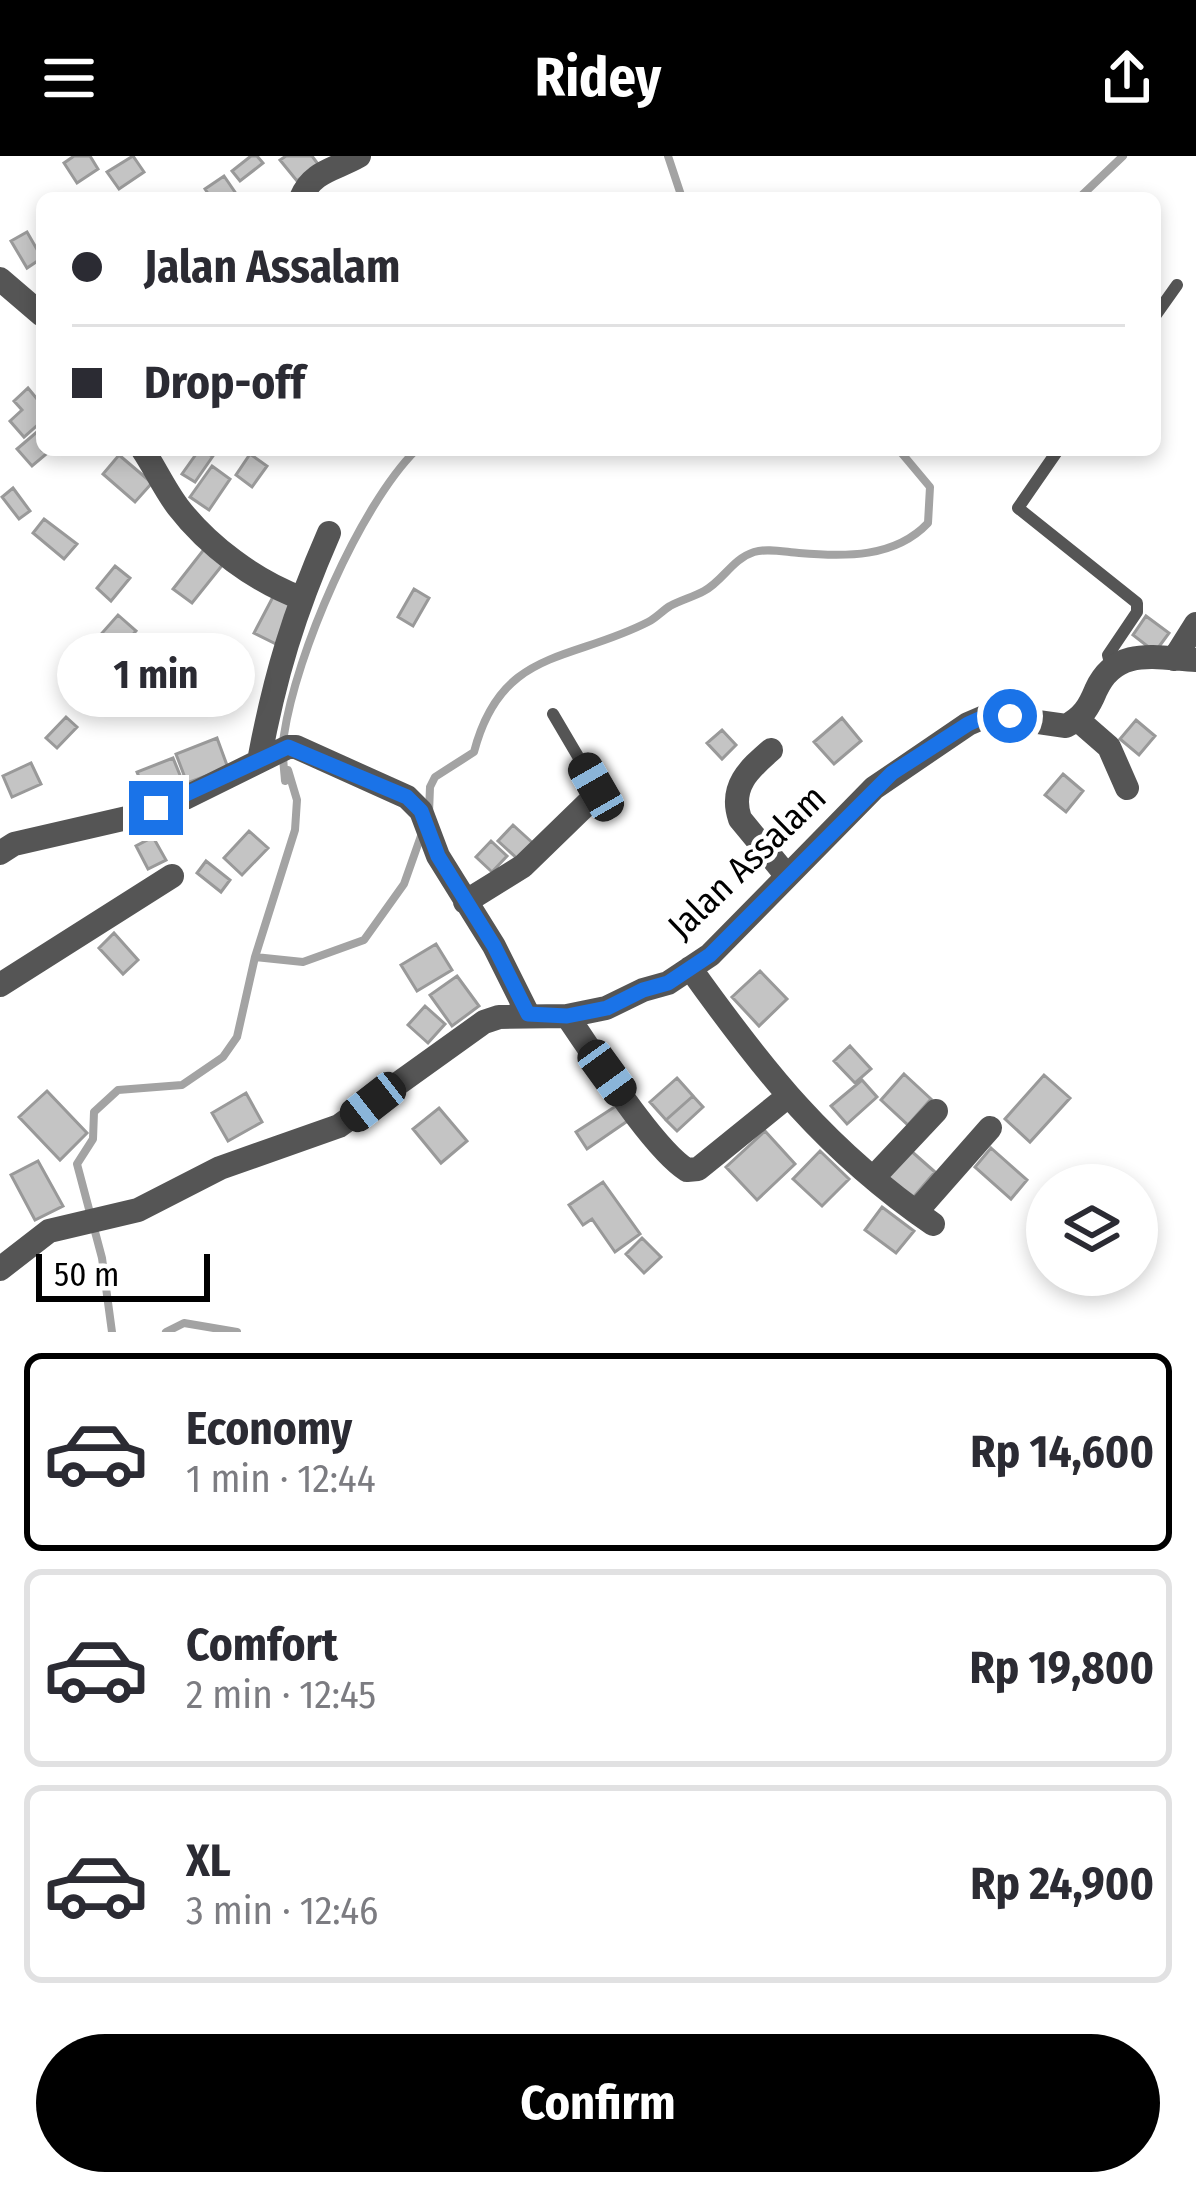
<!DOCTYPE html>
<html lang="en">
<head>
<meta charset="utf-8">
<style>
	:root { --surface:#fff; --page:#f2f2f3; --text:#2b2b33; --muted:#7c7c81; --line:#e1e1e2; --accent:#000 }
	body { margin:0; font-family:"Fira Sans Condensed",sans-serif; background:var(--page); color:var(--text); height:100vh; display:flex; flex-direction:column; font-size:45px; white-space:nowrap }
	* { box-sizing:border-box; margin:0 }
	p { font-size:39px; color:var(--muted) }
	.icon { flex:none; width:66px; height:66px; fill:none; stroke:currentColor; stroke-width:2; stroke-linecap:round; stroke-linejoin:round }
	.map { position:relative; height:1176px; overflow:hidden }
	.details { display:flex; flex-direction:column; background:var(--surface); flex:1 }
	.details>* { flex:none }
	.banner { position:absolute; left:36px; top:36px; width:1125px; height:264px; border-radius:18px; box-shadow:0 6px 18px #0003; display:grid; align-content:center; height:264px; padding:0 36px; background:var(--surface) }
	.fabs { position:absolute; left:1026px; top:1008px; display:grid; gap:24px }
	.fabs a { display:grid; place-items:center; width:132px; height:132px; border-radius:50%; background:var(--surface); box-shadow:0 6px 18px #0003; font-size:60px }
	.scale { position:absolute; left:36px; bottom:30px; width:174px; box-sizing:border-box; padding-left:12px; border:6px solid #000; border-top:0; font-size:33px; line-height:42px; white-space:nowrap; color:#000; -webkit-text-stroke:9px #fff; paint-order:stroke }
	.end { position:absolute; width:54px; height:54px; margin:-27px; border:15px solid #1a73e8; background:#fff; box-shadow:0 0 0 6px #fff }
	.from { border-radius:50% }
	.bubble { position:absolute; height:84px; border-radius:42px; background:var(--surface); box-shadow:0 6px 18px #0003; font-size:39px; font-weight:700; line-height:84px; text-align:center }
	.car { position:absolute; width:36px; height:72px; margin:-36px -18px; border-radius:15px; box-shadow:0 0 9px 3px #0007; background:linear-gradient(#222 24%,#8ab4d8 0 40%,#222 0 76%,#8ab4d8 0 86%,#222 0) }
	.banner b { display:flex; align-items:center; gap:42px; height:114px; font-size:45px }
	.banner b+b { border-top:3px solid var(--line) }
	.banner i { width:30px; height:30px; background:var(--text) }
	ul { padding:21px 0 0; list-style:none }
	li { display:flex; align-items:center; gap:36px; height:198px; margin:0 24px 18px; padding:0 12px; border:6px solid var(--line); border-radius:18px }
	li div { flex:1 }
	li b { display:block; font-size:45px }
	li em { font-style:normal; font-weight:700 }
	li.current { border-color:var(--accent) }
	li>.icon { width:108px; height:108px; stroke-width:1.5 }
	.button { display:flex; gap:24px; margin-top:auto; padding:24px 36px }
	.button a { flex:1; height:138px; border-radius:72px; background:var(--accent); color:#fff; font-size:48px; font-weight:700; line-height:138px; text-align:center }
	header { display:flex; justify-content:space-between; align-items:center; height:156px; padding:0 36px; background:var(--accent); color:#fff; font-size:54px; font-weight:700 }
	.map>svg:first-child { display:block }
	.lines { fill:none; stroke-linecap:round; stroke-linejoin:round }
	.stream { stroke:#a3a3a3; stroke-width:8 }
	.building { fill:#c4c4c4; stroke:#999; stroke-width:3 }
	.lane { stroke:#555; stroke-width:12 }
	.street { stroke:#555; stroke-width:24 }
	.route { stroke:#1a73e8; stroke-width:15 }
	.labels { text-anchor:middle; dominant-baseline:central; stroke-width:9; stroke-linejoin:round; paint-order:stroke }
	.street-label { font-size:36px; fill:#000; stroke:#fff }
</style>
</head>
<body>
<header><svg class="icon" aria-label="menu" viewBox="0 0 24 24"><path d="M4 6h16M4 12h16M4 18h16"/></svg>Ridey<svg class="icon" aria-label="share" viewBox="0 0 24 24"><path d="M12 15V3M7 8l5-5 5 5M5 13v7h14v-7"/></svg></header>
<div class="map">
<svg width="1196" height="1176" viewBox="0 0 1196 1176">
	<rect width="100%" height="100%" fill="#fff"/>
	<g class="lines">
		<!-- stream -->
		<path class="stream" d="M 668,0 L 682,42
			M 1079,42 L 1123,0
			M 429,657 L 430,631 L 435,621 L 474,596 C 501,492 570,506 648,466 C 656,462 662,455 670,450 C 681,444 693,441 704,435 C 723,425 732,403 754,396 C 767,392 785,396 799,397 C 845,401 895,402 928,367 L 930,331 L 899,294
			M 255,801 L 303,806 L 364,784 L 404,728 L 422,677
			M 112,1176 L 102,1102 L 77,1008 L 93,983 L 94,956 L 118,934 L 182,929 L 223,901 L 237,881 L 255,801 L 295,674 L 297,644 L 288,614 L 285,625 C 284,610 281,593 284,579 C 296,498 359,351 416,294
			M 166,1176 L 184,1167 L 237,1176"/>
	</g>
	<!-- building -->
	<path class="building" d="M 74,0 L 90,0 L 98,13 L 77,27 L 64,7 Z
		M 133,0 L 144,16 L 119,33 L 107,16 Z
		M 251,0 L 257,0 L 263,7 L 240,25 L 232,15 Z
		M 286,0 L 312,0 L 318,8 L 297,25 L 280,4 Z
		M 224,20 L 237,39 L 211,42 L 205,33 Z
		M 27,76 L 42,102 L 27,112 L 11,85 Z
		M 28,232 L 42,249 L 42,265 L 24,281 L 10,265 L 22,254 L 14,245 Z
		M 38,275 L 42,294 L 51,294 L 32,310 L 17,293 Z
		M 199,294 L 213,300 L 195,326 L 182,318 Z
		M 250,298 L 267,310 L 252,331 L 236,319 Z
		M 119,299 L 152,327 L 135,346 L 103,318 Z
		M 212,310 L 230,323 L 209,354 L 190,341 Z
		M 13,332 L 30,355 L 19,363 L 2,341 Z
		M 44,363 L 77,388 L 64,403 L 33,377 Z
		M 205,392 L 224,407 L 192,447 L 173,433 Z
		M 115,410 L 130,422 L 111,445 L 97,432 Z
		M 414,433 L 429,442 L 413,470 L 398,461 Z
		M 274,439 L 298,451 L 278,489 L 254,477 Z
		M 118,459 L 136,475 L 108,507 L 97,496 L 102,491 L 95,485 Z
		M 1146,460 L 1169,477 L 1155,496 L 1133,479 Z
		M 137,483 L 156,500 L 141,516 L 123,500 Z
		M 186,493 L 213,494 L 213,514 L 186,513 Z
		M 66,561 L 77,571 L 57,592 L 46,582 Z
		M 842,562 L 861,585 L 834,608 L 814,586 Z
		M 1136,564 L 1155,580 L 1139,599 L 1120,583 Z
		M 722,574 L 736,589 L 722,603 L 707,587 Z
		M 217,582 L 228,612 L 187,627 L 176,598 Z
		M 173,602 L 182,624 L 146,638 L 137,616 Z
		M 31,607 L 41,628 L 12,641 L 3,620 Z
		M 1063,618 L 1083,635 L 1066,656 L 1045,639 Z
		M 513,669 L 536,690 L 521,706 L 498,685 Z
		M 249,675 L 268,692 L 242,719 L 224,702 Z
		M 153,681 L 166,704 L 148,713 L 136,690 Z
		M 491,685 L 507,700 L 492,716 L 476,701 Z
		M 206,705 L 230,724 L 221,736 L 197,717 Z
		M 114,777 L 138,804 L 123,818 L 99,792 Z
		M 436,788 L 452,814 L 417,835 L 401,809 Z
		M 760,815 L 787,843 L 759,870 L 732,841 Z
		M 457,820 L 479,850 L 452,870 L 430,839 Z
		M 425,850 L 445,868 L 428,887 L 408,869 Z
		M 850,890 L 871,913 L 855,927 L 834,905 Z
		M 904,918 L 931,943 L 908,969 L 881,944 Z
		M 1044,919 L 1070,942 L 1030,986 L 1005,963 Z
		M 677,922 L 693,940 L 666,964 L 650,946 Z
		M 862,924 L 877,941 L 847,968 L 831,950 Z
		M 47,935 L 87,977 L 60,1004 L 19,961 Z
		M 246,937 L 262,966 L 228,985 L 212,957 Z
		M 693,940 L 703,951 L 677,975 L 666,964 Z
		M 619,948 L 629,964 L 587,993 L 576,976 Z
		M 439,952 L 467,985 L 441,1007 L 413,973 Z
		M 765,975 L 795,1008 L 757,1044 L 726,1011 Z
		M 991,992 L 1027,1024 L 1011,1043 L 975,1011 Z
		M 910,994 L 935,1016 L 911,1044 L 885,1022 Z
		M 820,995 L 849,1023 L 822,1050 L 793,1023 Z
		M 38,1005 L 63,1050 L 35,1064 L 11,1019 Z
		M 603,1026 L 640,1078 L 615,1096 L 592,1063 L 583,1069 L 569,1049 Z
		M 882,1051 L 914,1075 L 896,1097 L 865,1074 Z
		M 642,1082 L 661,1101 L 644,1117 L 626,1098 Z"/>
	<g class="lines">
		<!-- lane -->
		<path class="lane" d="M 1155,160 L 1177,129
			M 1058,294 L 1018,352 L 1137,447 L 1137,456 L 1108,499 L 1111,511
			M 553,558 L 596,631"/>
		<!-- street -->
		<path class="street" d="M 301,42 C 313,14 335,14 359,0
			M 0,123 L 42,159
			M 143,294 C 155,312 165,334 178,351 C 208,390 255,425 301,442
			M 1174,503 L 1196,468
			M 1078,564 L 1109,591 L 1127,632
			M 771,594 C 749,613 729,631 740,663 L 787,720
			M 259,605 C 275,519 294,457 329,377
			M 0,697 L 14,688 L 127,662 L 185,642 L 288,591 L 296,591 L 407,641 L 421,655 L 438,700 L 494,790 L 528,858
			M 465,746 L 523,710 L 592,643 L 596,631
			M 690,812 C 765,917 826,994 933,1068
			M 0,829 L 172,720
			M 567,860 C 593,897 652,992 687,1014 L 698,1013 L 787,941
			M 873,1022 L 936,955
			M 916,1056 L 990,972
			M 0,1113 L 49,1075 L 138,1054 L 220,1012 L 339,970 L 484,866 L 499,861 L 567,860 L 606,852 L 643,834 L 668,827 L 710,799 L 874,632 L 968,568 L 989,559 L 1066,570 C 1083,561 1089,551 1096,534 C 1116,490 1156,502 1196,504"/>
	</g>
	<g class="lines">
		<!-- route -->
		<path class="route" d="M 156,652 L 288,591 L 407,641 L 421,655 L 438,700 L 494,790 L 528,858 L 567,860 L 607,852 L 643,834 L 668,827 L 710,799 L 892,617 L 968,568 L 988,559 L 1010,560"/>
	</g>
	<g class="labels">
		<!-- street labels -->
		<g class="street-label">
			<text transform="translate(747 706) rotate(-44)">Jalan Assalam</text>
		</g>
	</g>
</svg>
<div class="fabs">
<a><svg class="icon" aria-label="layers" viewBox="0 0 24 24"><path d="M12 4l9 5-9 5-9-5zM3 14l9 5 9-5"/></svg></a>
</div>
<div class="scale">50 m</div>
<i class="end from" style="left:1010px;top:560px"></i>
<i class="end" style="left:156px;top:652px"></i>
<div class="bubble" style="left:57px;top:477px;width:198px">1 min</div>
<i class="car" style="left:596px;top:631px;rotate:330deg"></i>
<i class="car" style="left:607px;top:917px;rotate:144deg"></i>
<i class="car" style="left:373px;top:946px;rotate:232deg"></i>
<div class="banner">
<b><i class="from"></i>Jalan Assalam</b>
<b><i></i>Drop-off</b>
</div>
</div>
<section class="details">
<ul>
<li class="current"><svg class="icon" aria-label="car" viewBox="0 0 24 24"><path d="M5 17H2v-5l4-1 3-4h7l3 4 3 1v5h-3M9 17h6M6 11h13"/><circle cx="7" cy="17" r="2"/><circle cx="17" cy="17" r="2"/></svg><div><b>Economy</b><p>1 min · 12:44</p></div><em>Rp 14,600</em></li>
<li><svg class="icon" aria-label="car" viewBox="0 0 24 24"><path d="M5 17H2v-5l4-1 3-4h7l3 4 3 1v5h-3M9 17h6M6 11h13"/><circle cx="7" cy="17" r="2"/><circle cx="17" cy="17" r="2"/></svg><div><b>Comfort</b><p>2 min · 12:45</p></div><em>Rp 19,800</em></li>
<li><svg class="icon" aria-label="car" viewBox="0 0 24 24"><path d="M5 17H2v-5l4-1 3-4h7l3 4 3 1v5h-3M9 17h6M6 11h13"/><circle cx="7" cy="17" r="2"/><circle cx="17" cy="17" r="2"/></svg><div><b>XL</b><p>3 min · 12:46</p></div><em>Rp 24,900</em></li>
</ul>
<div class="button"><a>Confirm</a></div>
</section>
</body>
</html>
